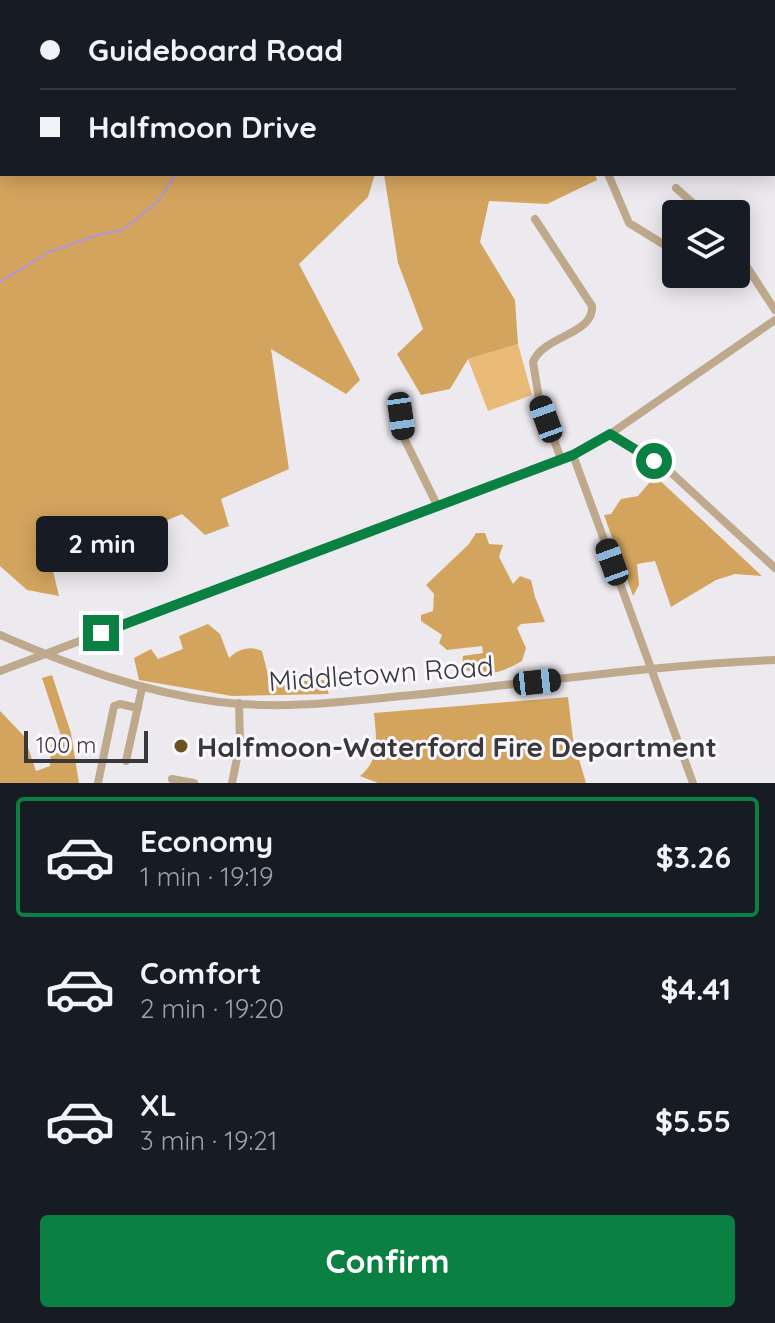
<!DOCTYPE html>
<html lang="en">
<head>
<meta charset="utf-8">
<style>
	:root { --surface:#171b24; --page:#20242c; --text:#f1f3f6; --muted:#9ea1a6; --line:#363941; --accent:#0b8043 }
	body { margin:0; font-family:Quicksand,sans-serif; background:var(--page); color:var(--text); height:100vh; display:flex; flex-direction:column; font-size:30px; white-space:nowrap }
	* { box-sizing:border-box; margin:0 }
	p { font-size:26px; color:var(--muted) }
	.icon { flex:none; width:44px; height:44px; fill:none; stroke:currentColor; stroke-width:2; stroke-linecap:round; stroke-linejoin:round }
	.map { position:relative; height:783px; overflow:hidden }
	.drawer { display:flex; flex-direction:column; background:var(--surface); flex:1 }
	.drawer>* { flex:none }
	.hud { position:absolute; left:0px; top:0px; width:776px; height:176px; box-shadow:0 4px 20px #0003; display:grid; align-content:center; height:176px; padding:0 40px; background:var(--surface) }
	.tools { position:absolute; left:662px; top:200px; display:grid; gap:16px }
	.tools a { display:grid; place-items:center; width:88px; height:88px; border-radius:8px; background:var(--surface); box-shadow:0 4px 20px #0003; font-size:40px }
	.scale { position:absolute; left:24px; bottom:20px; width:124px; box-sizing:border-box; padding-left:8px; border:4px solid #39383a; border-top:0; font-size:22px; line-height:28px; white-space:nowrap; color:#39383a; -webkit-text-stroke:6px #faf7fd; paint-order:stroke }
	.end { position:absolute; width:36px; height:36px; margin:-18px; border:10px solid #0b8043; background:#fff; box-shadow:0 0 0 4px #fff }
	.from { border-radius:50% }
	.bubble { position:absolute; height:56px; border-radius:8px; background:var(--surface); box-shadow:0 4px 20px #0003; font-size:26px; font-weight:700; line-height:56px; text-align:center }
	.car { position:absolute; width:24px; height:48px; margin:-24px -12px; border-radius:10px; box-shadow:0 0 6px 2px #0007; background:linear-gradient(#222 24%,#8ab4d8 0 40%,#222 0 76%,#8ab4d8 0 86%,#222 0) }
	.hud b { display:flex; align-items:center; gap:28px; height:76px; font-size:30px }
	.hud b+b { border-top:2px solid var(--line) }
	.hud i { width:20px; height:20px; background:var(--text) }
	ul { padding:14px 0 0; list-style:none }
	li { display:flex; align-items:center; gap:24px; height:120px; margin:0 16px 12px; padding:0 24px; border:4px solid transparent; border-radius:8px }
	li div { flex:1 }
	li b { display:block; font-size:30px }
	li em { font-style:normal; font-weight:700 }
	li.on { border-color:var(--accent) }
	li>.icon { width:72px; height:72px; stroke-width:1.5 }
	.action { display:flex; gap:16px; margin-top:auto; padding:16px 40px }
	.action a { flex:1; height:92px; border-radius:8px; background:var(--accent); color:#fff; font-size:32px; font-weight:700; line-height:92px; text-align:center }
	.map>svg:first-child { display:block }
	.green { fill:#e9bb77 }
	.forest { fill:#d3a45e }
	.lines { fill:none; stroke-linecap:round; stroke-linejoin:round }
	.stream { stroke:#b494da; stroke-width:2 }
	.minor { stroke:#bea98c; stroke-width:8 }
	.route { stroke:#0b8043; stroke-width:10 }
	.poi-dot { fill:#6d5023; stroke:#faf7fd; stroke-width:3 }
	.labels { text-anchor:middle; dominant-baseline:central; stroke-width:6; stroke-linejoin:round; paint-order:stroke }
	.street-label { font-size:28px; fill:#39383a; stroke:#faf7fd }
	.poi-label { font-size:28px; font-weight:bold; fill:#39383a; stroke:#faf7fd; text-anchor:start }
</style>
</head>
<body>
<div class="map">
<svg width="775" height="783" viewBox="0 0 775 783">
	<rect width="100%" height="100%" fill="#eceaef"/>
	<!-- green -->
	<path class="green" d="M 518,344 L 532,395 L 488,411 L 468,359 Z"/>
	<!-- forest -->
	<path class="forest" d="M 0,0 L 24,2 L 2,2 L 2,174 L 375,174 L 368,197 L 299,264 L 360,380 L 346,394 L 271,349 L 289,469 L 221,499 L 229,526 L 205,535 L 182,514 L 151,527 L 129,550 L 47,546 L 59,596 L 27,590 L 0,566 Z
		M 42,0 L 775,0 L 775,51 L 774,2 L 40,2 Z
		M 384,174 L 595,174 L 597,180 L 547,204 L 489,201 L 480,242 L 515,300 L 518,344 L 468,359 L 450,389 L 421,395 L 397,354 L 423,329 L 398,263 Z
		M 655,476 L 762,576 L 735,574 L 716,580 L 671,607 L 655,561 L 637,564 L 639,585 L 633,596 L 604,515 L 611,514 L 621,499 L 638,496 Z
		M 476,533 L 485,533 L 489,544 L 503,545 L 499,557 L 513,584 L 520,576 L 531,580 L 535,597 L 545,622 L 521,624 L 517,628 L 526,648 L 522,661 C 501,673 484,679 462,668 L 463,656 L 483,653 L 482,646 L 447,650 L 439,643 L 442,635 L 421,621 L 421,615 L 433,611 L 434,594 L 426,585 L 469,544 Z
		M 208,624 L 220,634 L 229,658 C 238,649 250,645 262,651 L 270,683 L 324,680 L 329,694 L 232,696 L 139,680 L 134,658 L 151,649 L 158,659 L 183,649 L 179,636 Z
		M 52,675 L 71,733 L 79,783 L 0,783 L 0,711 L 24,736 L 36,771 L 50,766 L 51,744 L 62,739 L 42,678 Z
		M 568,697 L 573,739 L 586,783 L 378,783 L 360,776 C 381,759 376,737 374,713 Z"/>
	<g class="lines">
		<!-- stream -->
		<path class="stream" d="M 550,0 L 554,2
			M 518,2 L 519,0
			M 562,2 L 562,0
			M 0,54 L 2,53
			M 0,282 L 49,252 L 101,234 L 123,230 L 159,200 L 176,174"/>
		<!-- minor -->
		<path class="minor" d="M 608,174 L 629,223 L 676,252
			M 676,188 L 705,214
			M 535,219 L 592,306 C 594,335 544,335 533,362 L 539,399 L 561,459
			M 736,245 L 747,267
			M 736,267 L 747,267 L 775,310
			M 394,399 L 401,416 L 404,438 L 438,507
			M 610,434 L 666,468 L 775,568
			M 573,455 L 693,783
			M 0,635 C 71,666 142,692 219,702 C 283,710 349,701 413,695 C 533,683 654,665 775,660
			M 0,671 L 573,455 L 610,434 L 775,320
			M 126,761 L 142,688
			M 172,779 L 194,783
			M 98,783 L 114,706 L 120,704 L 138,708
			M 232,783 L 240,743 L 239,703"/>
	</g>
	<g class="lines">
		<!-- route -->
		<path class="route" d="M 101,633 L 573,455 L 610,434 L 654,461"/>
	</g>
	<!-- markers -->
	<circle class="poi-dot" cx="181" cy="746" r="8"/>
	<g class="labels">
		<!-- street labels -->
		<g class="street-label">
			<text transform="translate(381 673) rotate(-4)">Middletown Road</text>
		</g>
		<!-- poi labels -->
		<g class="poi-label">
			<text x="197" y="746">Halfmoon-Waterford Fire Department</text>
		</g>
	</g>
</svg>
<div class="tools">
<a><svg class="icon" aria-label="layers" viewBox="0 0 24 24"><path d="M12 4l9 5-9 5-9-5zM3 14l9 5 9-5"/></svg></a>
</div>
<div class="scale">100 m</div>
<i class="end from" style="left:654px;top:461px"></i>
<i class="end" style="left:101px;top:633px"></i>
<div class="bubble" style="left:36px;top:516px;width:132px">2 min</div>
<i class="car" style="left:401px;top:416px;rotate:172deg"></i>
<i class="car" style="left:546px;top:419px;rotate:340deg"></i>
<i class="car" style="left:612px;top:562px;rotate:340deg"></i>
<i class="car" style="left:537px;top:682px;rotate:84deg"></i>
<div class="hud">
<b><i class="from"></i>Guideboard Road</b>
<b><i></i>Halfmoon Drive</b>
</div>
</div>
<section class="drawer">
<ul>
<li class="on"><svg class="icon" aria-label="car" viewBox="0 0 24 24"><path d="M5 17H2v-5l4-1 3-4h7l3 4 3 1v5h-3M9 17h6M6 11h13"/><circle cx="7" cy="17" r="2"/><circle cx="17" cy="17" r="2"/></svg><div><b>Economy</b><p>1 min · 19:19</p></div><em>$3.26</em></li>
<li><svg class="icon" aria-label="car" viewBox="0 0 24 24"><path d="M5 17H2v-5l4-1 3-4h7l3 4 3 1v5h-3M9 17h6M6 11h13"/><circle cx="7" cy="17" r="2"/><circle cx="17" cy="17" r="2"/></svg><div><b>Comfort</b><p>2 min · 19:20</p></div><em>$4.41</em></li>
<li><svg class="icon" aria-label="car" viewBox="0 0 24 24"><path d="M5 17H2v-5l4-1 3-4h7l3 4 3 1v5h-3M9 17h6M6 11h13"/><circle cx="7" cy="17" r="2"/><circle cx="17" cy="17" r="2"/></svg><div><b>XL</b><p>3 min · 19:21</p></div><em>$5.55</em></li>
</ul>
<div class="action"><a>Confirm</a></div>
</section>
</body>
</html>
